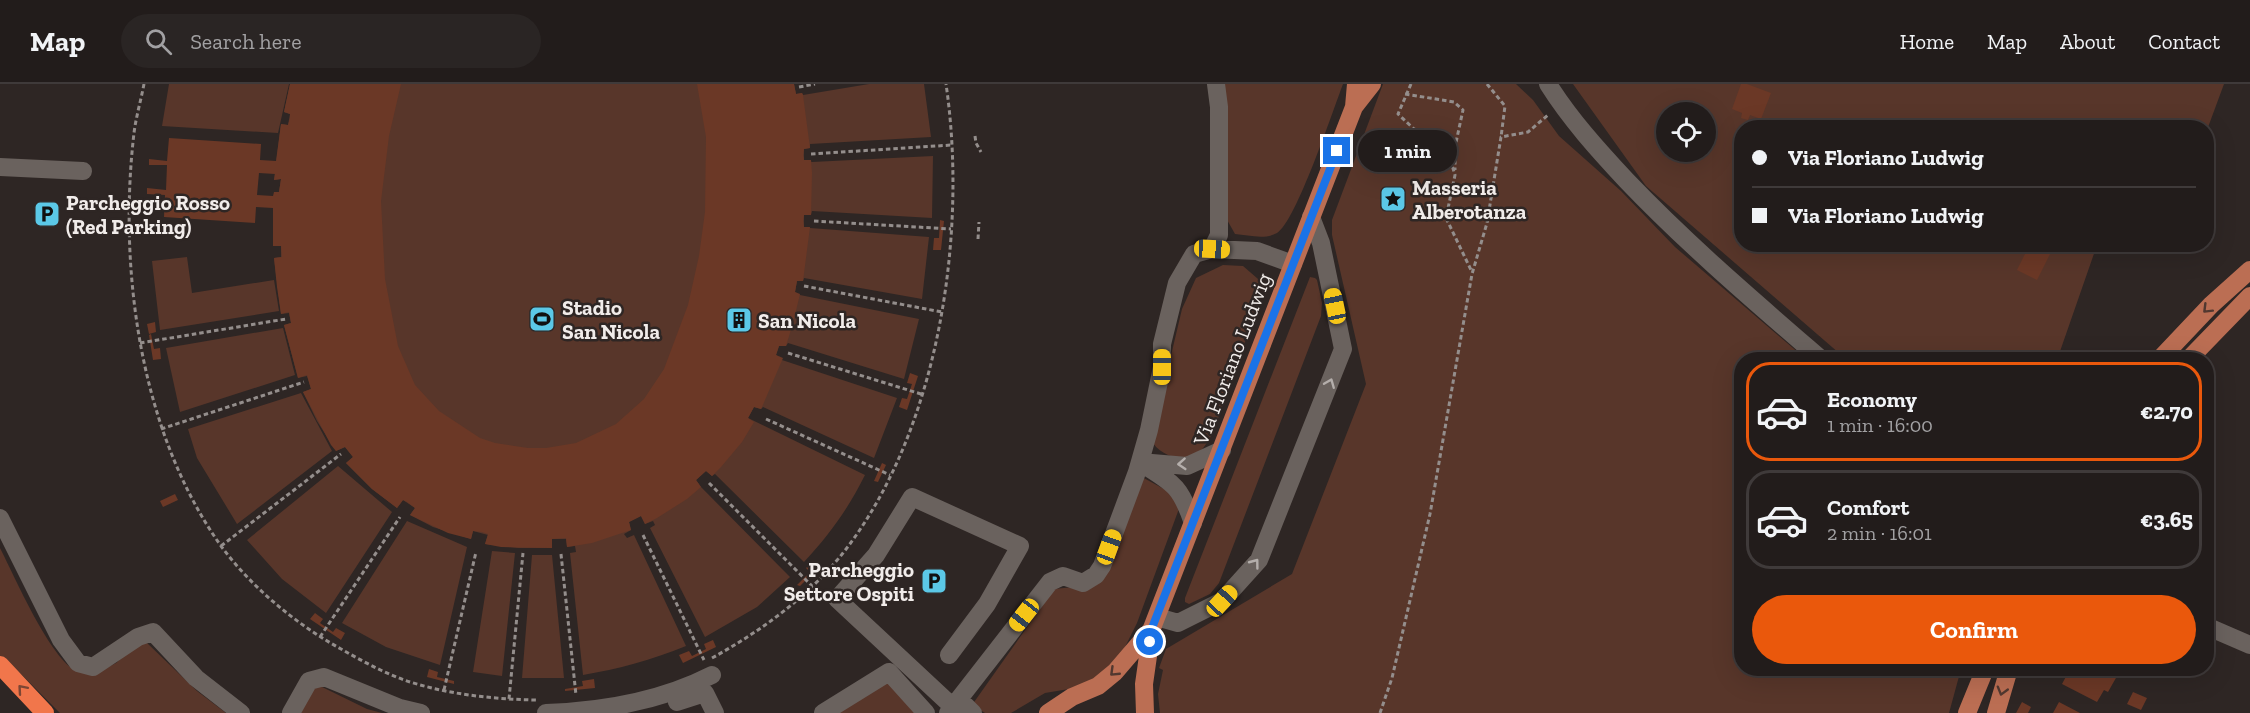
<!DOCTYPE html>
<html lang="en">
<head>
<meta charset="utf-8">
<style>
	:root { --surface:#221c1b; --page:#2a2524; --text:#f1f3f6; --muted:#a2a1a3; --line:#3f3a3a; --accent:#ea580c }
	body { margin:0; font-family:"Zilla Slab",serif; background:var(--page); color:var(--text); height:100vh; display:flex; flex-direction:column; font-size:22px; white-space:nowrap }
	* { box-sizing:border-box; margin:0 }
	p { font-size:20px; color:var(--muted) }
	.icon { flex:none; width:33px; height:33px; fill:none; stroke:currentColor; stroke-width:2; stroke-linecap:round; stroke-linejoin:round }
	.map { position:relative; flex:1; overflow:hidden }
	.drawer { position:absolute; left:1734px; top:268px; width:480px; height:324px; display:flex; flex-direction:column; background:var(--surface); border-radius:24px; box-shadow:0 6px 24px #0002,0 0 0 2px var(--line) }
	.drawer>* { flex:none }
	.hud { position:absolute; left:1734px; top:36px; width:480px; height:132px; border-radius:24px; box-shadow:0 6px 24px #0002,0 0 0 2px var(--line); display:grid; align-content:center; height:132px; padding:0 18px; background:var(--surface) }
	.controls { position:absolute; left:1656px; top:18px; display:grid; gap:12px }
	.controls a { display:grid; place-items:center; width:60px; height:60px; border-radius:50%; background:var(--surface); box-shadow:0 6px 24px #0002,0 0 0 2px var(--line); font-size:30px }
	.end { position:absolute; width:27px; height:27px; margin:-14px; border:8px solid #1a73e8; background:#fff; box-shadow:0 0 0 3px #fff }
	.from { border-radius:50% }
	.bubble { position:absolute; height:42px; border-radius:21px; background:var(--surface); box-shadow:0 6px 24px #0002,0 0 0 2px var(--line); font-size:20px; font-weight:800; line-height:42px; text-align:center }
	.car { position:absolute; width:18px; height:36px; margin:-18px -9px; border-radius:8px; box-shadow:0 0 4px 2px #0007; background:linear-gradient(#f5c518 24%,#345 0 40%,#f5c518 0 76%,#345 0 86%,#f5c518 0) }
	.hud b { display:flex; align-items:center; gap:21px; height:57px; font-size:22px }
	.hud b+b { border-top:2px solid var(--line) }
	.hud i { width:15px; height:15px; background:var(--text) }
	ul { padding:10px 0 0; list-style:none }
	li { display:flex; align-items:center; gap:18px; height:99px; margin:0 12px 9px; padding:0 6px; border:3px solid var(--line); border-radius:24px }
	li div { flex:1 }
	li b { display:block; font-size:22px }
	li em { font-style:normal; font-weight:800 }
	li.on { border-color:var(--accent) }
	li>.icon { width:54px; height:54px; stroke-width:1.5 }
	.button { display:flex; gap:12px; margin-top:auto; padding:12px 18px }
	.button a { flex:1; height:69px; border-radius:36px; background:var(--accent); color:#fff; font-size:24px; font-weight:800; line-height:69px; text-align:center }
	header { display:flex; align-items:center; gap:36px; box-sizing:border-box; height:84px; padding:0 30px; background:var(--surface); border-bottom:2px solid var(--line) }
	header strong { font-size:28px }
	nav { display:flex; gap:33px; margin-inline-start:auto; font-size:21px }
	.search { width:420px; height:54px; background:var(--page); display:flex; align-items:center; gap:15px; box-sizing:border-box; padding:0 21px; border-radius:33px; color:var(--muted); font-size:22px }
	.map>svg:first-child { display:block }
	.green { fill:#58362a; fill-rule:evenodd }
	.building { fill:#6b3826; fill-rule:evenodd }
	.lines { fill:none; stroke-linecap:round; stroke-linejoin:round }
	.path { stroke:#948e8c; stroke-width:3; stroke-dasharray:4.5 3; stroke-linecap:butt }
	.minor { stroke:#6a625e; stroke-width:18 }
	.major { stroke:#bb6e53; stroke-width:18 }
	.highway { stroke:#f1764b; stroke-width:18 }
	.oneway { stroke:#513830 }
	.oneway2 { stroke:#b4aeab }
	.oneway3 { stroke:#7c4634 }
	.route { stroke:#1a73e8; stroke-width:8 }
	.labels { text-anchor:middle; dominant-baseline:central; stroke-width:5; stroke-linejoin:round; paint-order:stroke }
	.poi-label { font-size:21px; font-weight:bold; fill:#f1ecea; stroke:#2e2624; text-anchor:start }
	.street-label { font-size:21px; fill:#f1ecea; stroke:#2e2624 }
</style>
</head>
<body>
<header>
<strong>Map</strong>
<div class="search"><svg class="icon" aria-label="search" viewBox="0 0 24 24"><circle cx="10" cy="10" r="6"/><path d="M15 15l6 6"/></svg>Search here</div>
<nav><a>Home</a><a>Map</a><a>About</a><a>Contact</a></nav>
</header>
<div class="map">
<svg width="2250" height="629" viewBox="0 0 2250 629">
	<rect width="100%" height="100%" fill="#2e2624"/>
	<!-- green -->
	<path class="green" d="M 169,0 L 289,0 L 278,49 L 162,42 Z
		M 290,0 L 794,0 L 796,10 L 802,9 L 803,11 L 869,0 L 924,0 L 931,53 L 810,60 L 810,64 L 804,65 L 804,76 L 812,78 L 933,72 L 932,134 L 812,127 L 811,131 L 804,131 L 804,143 L 810,144 L 929,153 L 922,215 L 804,194 L 803,197 L 797,197 L 795,208 L 800,211 L 919,235 L 904,295 L 788,259 L 786,262 L 779,262 L 776,271 L 782,276 L 897,314 L 874,374 L 763,323 L 761,325 L 754,323 L 748,334 L 865,391 C 848,425 830,450 804,478 L 715,390 L 712,392 L 706,387 L 696,396 L 701,403 L 790,493 L 757,523 L 705,553 L 650,444 L 655,441 L 653,437 L 645,440 L 641,432 L 629,438 L 631,446 L 624,450 L 627,454 L 634,451 L 686,562 C 652,576 618,585 583,591 L 570,469 L 576,468 L 575,462 L 567,463 L 566,455 L 552,455 L 552,464 L 518,464 L 485,460 L 488,451 L 473,447 L 471,455 L 433,443 L 410,431 L 415,424 L 403,416 L 397,424 L 372,405 L 346,379 L 353,373 L 345,363 L 336,367 L 317,337 L 303,308 L 311,305 L 307,292 L 298,294 L 284,241 L 291,239 L 289,229 L 281,230 L 274,174 L 281,173 L 281,162 L 273,162 L 274,109 L 279,108 L 281,95 L 274,96 L 281,40 L 288,41 L 290,30 L 284,28 Z
		M 1222,0 L 1343,0 C 1333,26 1296,138 1277,149 C 1265,156 1248,151 1235,150 L 1226,134 Z
		M 1383,0 L 1516,0 L 1533,16 L 1559,52 L 1621,107 L 1675,163 L 1807,276 L 1742,276 L 1742,585 L 1961,585 L 1949,629 L 1160,629 L 1158,610 L 1163,586 L 1159,584 L 1166,565 L 1292,490 L 1366,300 L 1332,151 L 1332,136 Z
		M 1573,0 L 2224,0 L 2207,46 L 2206,44 L 1742,44 L 1742,160 L 2097,161 L 2057,276 L 1847,276 L 1646,102 ZM 1666,28 L 1706,28 L 1706,68 L 1666,68 Z
		M 187,173 L 192,209 L 274,196 L 279,227 L 160,246 L 152,177 Z
		M 1223,181 L 1243,182 L 1265,201 L 1213,349 C 1209,355 1204,365 1198,369 C 1182,380 1159,371 1151,356 L 1182,225 L 1196,194 Z
		M 1310,193 L 1315,194 L 1317,196 L 1322,219 L 1321,232 L 1219,499 L 1210,510 L 1189,520 L 1185,518 L 1185,514 Z
		M 283,244 L 295,291 L 180,328 L 166,264 Z
		M 301,309 L 332,367 L 237,440 L 197,374 L 188,345 Z
		M 338,382 L 392,428 L 326,529 L 282,495 L 247,456 Z
		M 1140,392 L 1175,411 L 1180,422 L 1137,539 L 1121,571 L 1098,594 L 1075,604 L 1045,609 L 1011,629 L 985,629 L 972,621 L 1054,505 L 1074,503 L 1089,505 Z
		M 407,437 L 467,463 L 440,581 L 386,563 L 342,539 Z
		M 0,464 C 14,491 51,577 77,587 C 82,589 90,589 95,590 L 116,579 L 139,558 L 146,558 L 197,607 L 226,629 L 60,629 L 22,591 L 0,574 Z
		M 492,467 L 515,469 L 502,592 L 473,588 Z
		M 532,471 L 552,471 L 564,594 L 522,594 Z
		M 889,588 L 915,629 L 836,629 Z
		M 320,602 L 367,625 L 382,629 L 296,629 L 311,604 Z"/>
	<!-- building -->
	<path class="building" d="M 290,0 L 401,0 L 389,52 L 381,117 L 385,195 L 398,262 L 415,301 L 439,327 L 480,354 L 495,359 L 528,364 L 546,364 L 576,359 L 616,340 L 644,315 L 664,285 L 688,221 L 699,172 L 705,128 L 706,53 L 697,0 L 794,0 L 796,10 L 802,9 L 803,11 L 810,64 L 804,65 L 803,71 L 804,76 L 811,76 L 812,89 L 811,131 L 804,131 L 803,137 L 804,143 L 810,143 L 803,197 L 797,197 L 795,208 L 800,210 L 793,239 L 786,262 L 779,262 L 776,271 L 783,274 L 762,323 L 761,325 L 754,323 L 748,334 L 754,338 L 742,358 L 721,383 L 712,392 L 706,387 L 696,396 L 701,403 L 687,415 L 657,434 L 645,440 L 641,432 L 629,438 L 631,446 L 592,459 L 567,463 L 566,454 L 552,455 L 552,464 L 501,463 L 485,460 L 488,450 L 482,448 L 473,447 L 471,455 L 448,449 L 410,431 L 415,424 L 407,418 L 403,416 L 397,424 L 372,405 L 346,379 L 353,373 L 345,363 L 336,367 L 331,361 L 303,308 L 311,305 L 307,291 L 298,294 L 284,241 L 291,239 L 289,228 L 281,230 L 277,203 L 274,174 L 282,173 L 281,162 L 273,162 L 273,124 L 256,123 L 255,139 L 164,133 L 165,111 L 147,110 L 147,104 L 166,106 L 167,81 L 149,81 L 149,75 L 167,77 L 169,54 L 261,60 L 260,76 L 276,77 L 281,40 L 288,41 L 290,34 L 290,30 L 284,28 ZM 259,89 L 275,90 L 274,96 L 281,95 L 279,108 L 274,108 L 273,112 L 257,111 Z
		M 1741,0 L 1747,0 L 1771,9 L 1761,35 L 1750,31 L 1748,36 L 1741,34 L 1742,29 L 1732,25 Z
		M 940,136 L 944,137 L 941,166 L 933,166 L 934,154 L 939,154 Z
		M 2030,160 L 2045,160 L 2053,164 L 2037,196 L 2017,186 Z
		M 155,238 L 156,248 L 149,250 L 147,240 Z
		M 151,250 L 154,265 L 160,264 L 161,275 L 153,276 L 149,251 Z
		M 910,289 L 918,292 L 907,326 L 899,323 L 902,314 L 907,315 L 912,300 L 907,299 Z
		M 882,379 L 886,381 L 878,398 L 874,397 Z
		M 175,410 L 178,416 L 163,423 L 160,417 Z
		M 811,479 L 817,485 L 800,502 L 797,501 L 810,488 L 806,484 Z
		M 315,529 L 323,535 L 320,539 L 333,548 L 336,544 L 345,549 L 341,556 L 310,535 Z
		M 713,556 L 716,563 L 683,579 L 679,571 L 689,567 L 692,572 L 706,565 L 704,560 Z
		M 429,585 L 438,588 L 437,593 L 454,597 L 454,600 L 427,593 Z
		M 2070,585 L 2084,587 L 2085,585 L 2121,585 L 2108,608 L 2104,606 L 2097,618 L 2062,600 Z
		M 594,595 L 595,604 L 565,607 L 565,605 L 583,602 L 582,597 Z
		M 2133,608 L 2147,614 L 2141,626 L 2127,620 Z
		M 2022,618 L 2031,623 L 2028,629 L 2016,629 Z
		M 2059,618 L 2080,629 L 2053,629 Z"/>
	<g class="lines">
		<!-- path -->
		<path class="path" d="M 144,0 C 141,16 136,33 134,49 C 118,185 140,348 221,462 C 252,504 296,540 341,565 C 362,577 386,590 410,598 C 452,611 493,615 536,616
			M 1411,0 L 1398,30 L 1414,45 L 1433,52 L 1448,68 L 1455,91 L 1446,134 L 1472,188
			M 1487,0 L 1505,22 L 1501,53
			M 799,3 L 815,0
			M 1405,10 L 1454,18 L 1463,26 L 1455,63 L 1455,86
			M 975,52 L 976,59 L 981,68
			M 811,70 L 952,61
			M 814,137 L 951,145
			M 978,155 L 979,138
			M 804,202 L 942,228
			M 140,259 L 286,235
			M 788,269 L 921,310
			M 766,335 L 890,391
			M 161,345 L 304,298
			M 709,399 L 812,502
			M 643,451 L 704,576
			M 221,462 L 341,370
			M 561,470 L 576,611
			M 320,553 L 400,433
			M 712,574 C 761,547 808,513 843,469 C 939,347 968,150 946,0
			M 444,606 L 476,468
			M 509,615 L 523,469
			M 1380,629 L 1392,594 L 1430,430 L 1472,190 L 1487,139 L 1501,53 L 1528,48 L 1548,31"/>
		<!-- minor -->
		<path class="minor" d="M 1548,0 C 1570,35 1598,66 1626,96 C 1687,160 1755,218 1822,276
			M 0,83 L 83,87
			M 1212,165 L 1257,167 L 1293,180
			M 1140,378 L 1187,382 L 1222,366
			M 1144,381 C 1175,400 1181,404 1193,439
			M 0,434 L 61,556 L 78,579 L 93,583 L 138,553 L 153,548 L 196,594 L 241,629
			M 1157,533 L 1178,539 L 1222,517 L 1259,476 L 1343,265 L 1321,159 L 1311,133
			M 2206,542 L 2250,561
			M 949,571 L 987,520 L 1020,462 L 912,413 L 876,471 L 837,515 L 953,623
			M 959,615 L 973,629
			M 677,618 L 705,609 L 715,629
			M 291,629 L 309,597 L 324,593 L 400,624 L 421,629
			M 546,629 C 603,627 661,617 712,591
			M 823,629 L 889,588 L 926,629
			M 948,629 L 1050,498 L 1063,492 L 1083,499 L 1096,491 L 1102,482 L 1137,388 L 1149,346 L 1162,283 L 1162,260 L 1177,199 L 1194,170 L 1212,165 L 1219,151 L 1219,23 L 1216,0"/>
		<!-- major -->
		<path class="major" d="M 1354,23 L 1372,0
			M 2159,276 L 2211,221 L 2250,186
			M 2188,276 L 2250,212
			M 1048,629 L 1072,613 L 1098,602 L 1115,588 L 1151,546
			M 1145,629 L 1144,600 L 1152,544 L 1354,23 L 1356,0
			M 1967,629 L 1985,585
			M 1996,629 L 2009,585"/>
		<!-- highway -->
		<path class="highway" d="M 0,581 L 45,629"/>
	</g>
	<!-- one-way arrows -->
	<defs><path id="oneway-chevron" d="M-2-3.5L2.5 0L-2 3.5" fill="none" stroke-width="1.6" stroke-linecap="round" stroke-linejoin="round" transform="scale(1.5)"/></defs>
	<g class="oneway">
		<use href="#oneway-chevron" transform="translate(2207 225) rotate(135)"/>
		<use href="#oneway-chevron" transform="translate(1114 588) rotate(136)"/>
		<use href="#oneway-chevron" transform="translate(2002 607) rotate(106)"/>
	</g>
	<g class="oneway2">
		<use href="#oneway-chevron" transform="translate(1330 299) rotate(-68)"/>
		<use href="#oneway-chevron" transform="translate(1182 380) rotate(176)"/>
		<use href="#oneway-chevron" transform="translate(1255 479) rotate(-53)"/>
	</g>
	<use class="oneway3" href="#oneway-chevron" transform="translate(22 605) rotate(-131)"/>
	<g class="lines">
		<!-- route -->
		<path class="route" d="M 1150,558 L 1152,544 L 1337,67"/>
	</g>
	<!-- icons -->
	<defs>
		<g id="sight-square" transform="scale(1.35)"><rect x="-9" y="-9" width="18" height="18" rx="4" fill="#5bc8e7" stroke="#2e2624"/><path d="M0-6L1.8-2.2L6-1.7L2.9 1.2L3.7 5.4L0 3.3L-3.7 5.4L-2.9 1.2L-6-1.7L-1.8-2.2Z" fill="#111"/></g>
		<g id="parking-square" transform="scale(1.35)"><rect x="-9" y="-9" width="18" height="18" rx="4" fill="#5bc8e7" stroke="#2e2624"/><path d="M-3.5-5.5H1a3.5 3.5 0 0 1 0 7H-1V5.5H-3.5ZM-1-3.4V-.6H.8a1.4 1.4 0 0 0 0-2.8Z" fill="#111"/></g>
		<g id="stadium-square" transform="scale(1.35)"><rect x="-9" y="-9" width="18" height="18" rx="4" fill="#5bc8e7" stroke="#2e2624"/><path d="M0-5a6.5 5 0 1 0 0 10a6.5 5 0 1 0 0-10ZM-3.5-1.8h7v3.6h-7Z" fill="#111"/></g>
		<g id="building-square" transform="scale(1.35)"><rect x="-9" y="-9" width="18" height="18" rx="4" fill="#5bc8e7" stroke="#2e2624"/><path d="M-4-6H4V6H1V3H-1V6H-4ZM-2.5-4.3h1.7v1.8h-1.7ZM.8-4.3h1.7v1.8H.8ZM-2.5-1h1.7V.8h-1.7ZM.8-1h1.7V.8H.8Z" fill="#111"/></g>
	</defs>
	<g fill-rule="evenodd">
		<use href="#sight-square" x="1393" y="115"/>
		<use href="#parking-square" x="47" y="130"/>
		<use href="#stadium-square" x="542" y="235"/>
		<use href="#building-square" x="739" y="236"/>
		<use href="#parking-square" x="934" y="497"/>
	</g>
	<g class="labels">
		<!-- poi labels -->
		<g class="poi-label">
			<text x="1412" y="103">Masseria<tspan x="1412" dy="24">Alberotanza</tspan></text>
			<text x="66" y="118">Parcheggio Rosso<tspan x="66" dy="24">(Red Parking)</tspan></text>
			<text x="562" y="223">Stadio<tspan x="562" dy="24">San Nicola</tspan></text>
			<text x="758" y="236">San Nicola</text>
			<text x="914" y="485" text-anchor="end">Parcheggio<tspan x="914" dy="24">Settore Ospiti</tspan></text>
		</g>
		<!-- street labels -->
		<g class="street-label">
			<text transform="translate(1232 275) rotate(-69)">Via Floriano Ludwig</text>
		</g>
	</g>
</svg>
<div class="controls">
<a><svg class="icon" aria-label="locate" viewBox="0 0 24 24"><circle cx="12" cy="12" r="6"/><path d="M12 2v4M12 18v4M2 12h4M18 12h4"/></svg></a>
</div>
<i class="end from" style="left:1150px;top:558px"></i>
<i class="end" style="left:1337px;top:67px"></i>
<div class="bubble" style="left:1358px;top:46px;width:99px">1 min</div>
<i class="car" style="left:1212px;top:165px;rotate:93deg"></i>
<i class="car" style="left:1335px;top:222px;rotate:348deg"></i>
<i class="car" style="left:1162px;top:283px;rotate:0deg"></i>
<i class="car" style="left:1109px;top:463px;rotate:20deg"></i>
<i class="car" style="left:1222px;top:517px;rotate:43deg"></i>
<i class="car" style="left:1024px;top:531px;rotate:218deg"></i>
<div class="hud">
<b><i class="from"></i>Via Floriano Ludwig</b>
<b><i></i>Via Floriano Ludwig</b>
</div>
<section class="drawer">
<ul>
<li class="on"><svg class="icon" aria-label="car" viewBox="0 0 24 24"><path d="M5 17H2v-5l4-1 3-4h7l3 4 3 1v5h-3M9 17h6M6 11h13"/><circle cx="7" cy="17" r="2"/><circle cx="17" cy="17" r="2"/></svg><div><b>Economy</b><p>1 min · 16:00</p></div><em>€2.70</em></li>
<li><svg class="icon" aria-label="car" viewBox="0 0 24 24"><path d="M5 17H2v-5l4-1 3-4h7l3 4 3 1v5h-3M9 17h6M6 11h13"/><circle cx="7" cy="17" r="2"/><circle cx="17" cy="17" r="2"/></svg><div><b>Comfort</b><p>2 min · 16:01</p></div><em>€3.65</em></li>
</ul>
<div class="button"><a>Confirm</a></div>
</section>
</div>
</body>
</html>
